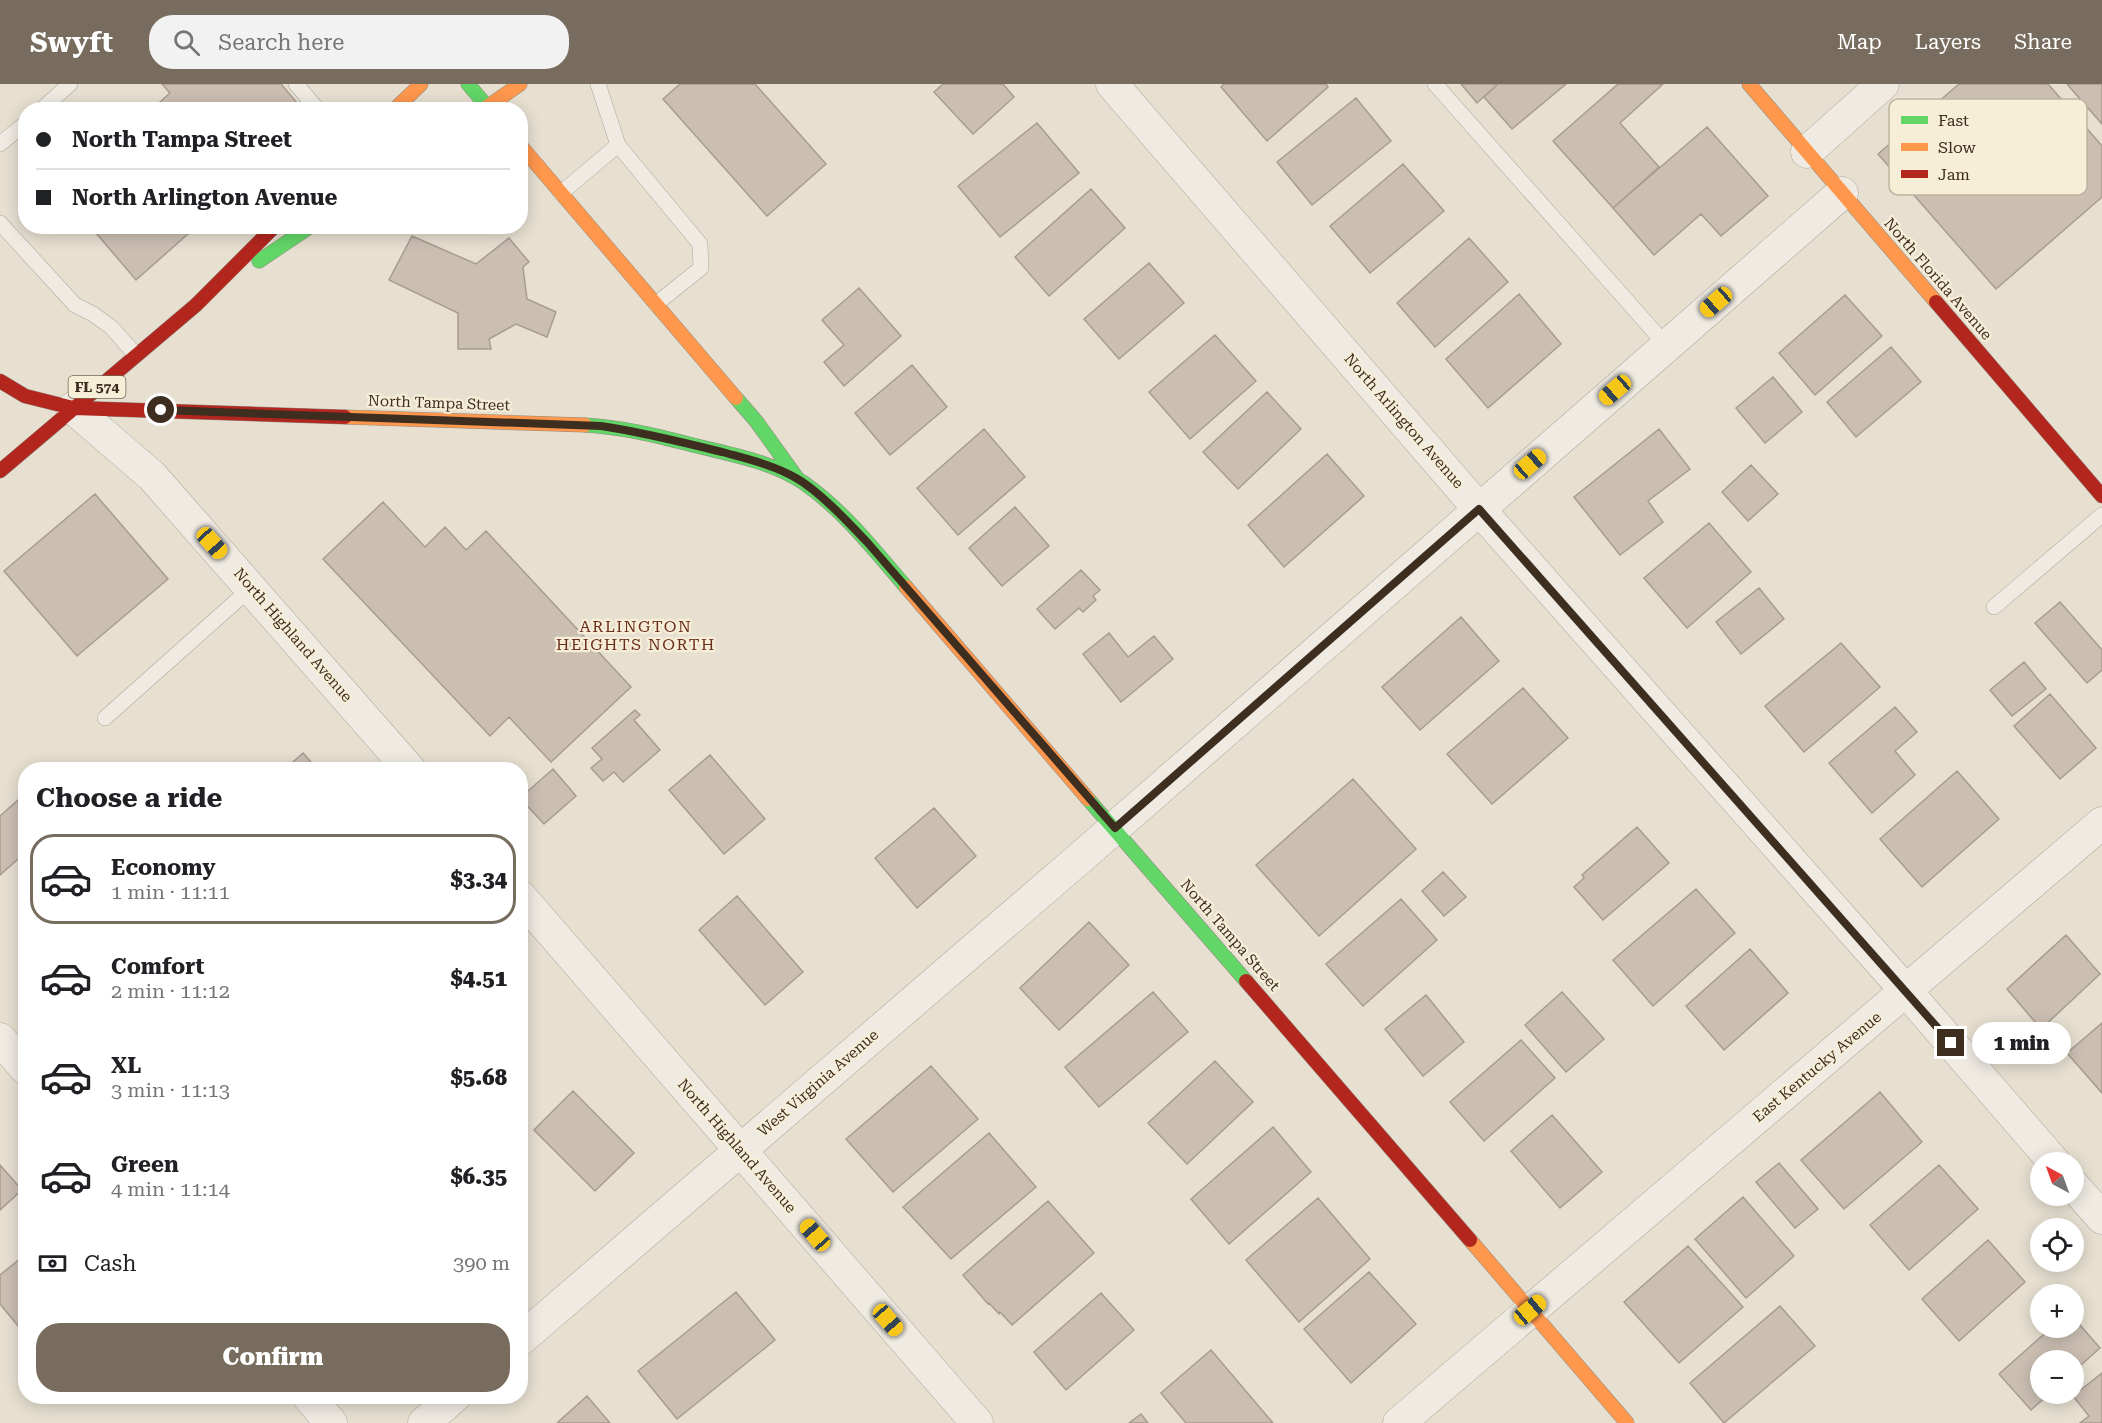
<!DOCTYPE html>
<html lang="en">
<head>
<meta charset="utf-8">
<style>
	:root { --surface:#fff; --page:#f2f2f2; --text:#202124; --muted:#757577; --line:#e0e0e0; --accent:#786c5e }
	body { margin:0; font-family:"Roboto Serif",serif; background:var(--page); color:var(--text); height:100vh; display:flex; flex-direction:column; font-size:22px; white-space:nowrap }
	* { box-sizing:border-box; margin:0 }
	p { font-size:20px; color:var(--muted) }
	.icon { flex:none; width:33px; height:33px; fill:none; stroke:currentColor; stroke-width:2; stroke-linecap:round; stroke-linejoin:round }
	.map { position:relative; flex:1; overflow:hidden }
	.drawer { position:absolute; left:18px; top:678px; width:510px; height:642px; display:flex; flex-direction:column; background:var(--surface); border-radius:24px; box-shadow:0 3px 15px #0003 }
	.drawer>* { flex:none }
	.top-card { position:absolute; left:18px; top:18px; width:510px; height:132px; border-radius:24px; box-shadow:0 3px 15px #0003; display:grid; align-content:center; height:132px; padding:0 18px; background:var(--surface) }
	.needle { width:39px; rotate:319deg }
	.fabs { position:absolute; left:2030px; top:1068px; display:grid; gap:12px }
	.fabs a { display:grid; place-items:center; width:54px; height:54px; border-radius:50%; background:var(--surface); box-shadow:0 3px 15px #0003; font-size:30px }
	.end { position:absolute; width:27px; height:27px; margin:-14px; border:8px solid #3d2e20; background:#fff; box-shadow:0 0 0 3px #fff }
	.from { border-radius:50% }
	.bubble { position:absolute; height:42px; border-radius:21px; background:var(--surface); box-shadow:0 3px 15px #0003; font-size:20px; font-weight:800; line-height:42px; text-align:center }
	.car { position:absolute; width:18px; height:36px; margin:-18px -9px; border-radius:8px; box-shadow:0 0 4px 2px #0007; background:linear-gradient(#f5c518 24%,#345 0 40%,#f5c518 0 76%,#345 0 86%,#f5c518 0) }
	.top-card b { display:flex; align-items:center; gap:21px; height:57px; font-size:22px }
	.top-card b+b { border-top:2px solid var(--line) }
	.top-card i { width:15px; height:15px; background:var(--text) }
	ul { padding:0; list-style:none }
	li { display:flex; align-items:center; gap:18px; height:90px; margin:0 12px 9px; padding:0 6px; border:3px solid transparent; border-radius:24px }
	li div { flex:1 }
	li b { display:block; font-size:22px }
	li em { font-style:normal; font-weight:800 }
	li.selected { border-color:var(--accent) }
	li>.icon { width:54px; height:54px; stroke-width:1.5 }
	h2 { padding:0 18px; font-size:27px; line-height:72px }
	.pay { display:flex; align-items:center; gap:15px; height:66px; padding:0 18px; font-size:22px }
	.pay p { margin-inline-start:auto }
	.cta { display:flex; gap:12px; margin-top:auto; padding:12px 18px }
	.cta a { flex:1; height:69px; border-radius:24px; background:var(--accent); color:#fff; font-size:24px; font-weight:800; line-height:69px; text-align:center }
	header { display:flex; align-items:center; gap:36px; box-sizing:border-box; height:84px; padding:0 30px; background:var(--accent); color:#fff }
	header strong { font-size:28px }
	nav { display:flex; gap:33px; margin-inline-start:auto; font-size:21px }
	.search { width:420px; height:54px; background:var(--page); display:flex; align-items:center; gap:15px; box-sizing:border-box; padding:0 21px; border-radius:24px; color:var(--muted); font-size:22px }
	.map>svg:first-child { display:block }
	.building { fill:#cbbfb2; stroke:#a89c90; stroke-width:1.5 }
	.lines { fill:none; stroke-linecap:round; stroke-linejoin:round }
	.lane-casing { stroke:#ada599; stroke-width:16 }
	.street-casing { stroke:#ada599; stroke-width:33 }
	.fast-casing { stroke:#928b80; stroke-width:15 }
	.slow-casing { stroke:#928b80; stroke-width:15 }
	.jam-casing { stroke:#928b80; stroke-width:15 }
	.lane { stroke:#efebe3; stroke-width:15 }
	.street { stroke:#efebe3; stroke-width:32 }
	.fast { stroke:#63d668; stroke-width:14 }
	.slow { stroke:#ff974d; stroke-width:14 }
	.jam { stroke:#b3261e; stroke-width:14 }
	.route { stroke:#3d2e20; stroke-width:8 }
	.labels { text-anchor:middle; dominant-baseline:central; stroke-width:4.5; stroke-linejoin:round; paint-order:stroke }
	.shield { fill:#f7eed8; stroke:#756857; stroke-width:1.5 }
	.shield-label { font-size:14px; font-weight:bold; fill:#3d2e20 }
	.street-label { font-size:15px; fill:#3d2e20; stroke:#f7eed8 }
	.neighbourhood-label { font-size:16px; letter-spacing:1.5px; fill:#6b2e1e; stroke:#f7eed8 }
	.key { fill:#f7eed8; stroke:#bfb4a1; stroke-width:1.5 }
	.key-label { font-size:16px; fill:#3d2e20 }
</style>
</head>
<body>
<header>
<strong>Swyft</strong>
<div class="search"><svg class="icon" aria-label="search" viewBox="0 0 24 24"><circle cx="10" cy="10" r="6"/><path d="M15 15l6 6"/></svg>Search here</div>
<nav><a>Map</a><a>Layers</a><a>Share</a></nav>
</header>
<div class="map">
<svg width="2102" height="1339" viewBox="0 0 2102 1339">
	<rect width="100%" height="100%" fill="#e7e0d1"/>
	<!-- building -->
	<path class="building" d="M 162,0 L 281,0 L 303,26 L 151,26 L 170,9 Z
		M 680,0 L 755,0 L 826,80 L 767,132 L 663,15 Z
		M 943,0 L 1003,0 L 1014,13 L 973,50 L 934,8 Z
		M 1224,0 L 1326,0 L 1328,3 L 1267,57 L 1221,3 Z
		M 1461,0 L 1498,0 L 1477,19 Z
		M 1498,0 L 1566,0 L 1512,45 L 1484,13 Z
		M 1618,0 L 1663,0 L 1620,39 L 1659,83 L 1613,124 L 1553,57 Z
		M 1959,0 L 2048,0 L 2102,62 L 2102,113 L 1996,205 L 1878,70 Z
		M 2067,0 L 2102,0 L 2102,40 Z
		M 1356,14 L 1391,57 L 1312,121 L 1277,78 Z
		M 1037,39 L 1079,89 L 1000,153 L 958,102 Z
		M 1707,43 L 1768,112 L 1721,152 L 1701,130 L 1654,171 L 1613,124 Z
		M 1403,80 L 1444,127 L 1370,189 L 1330,142 Z
		M 1091,105 L 1125,144 L 1049,212 L 1015,173 Z
		M 90,142 L 197,142 L 136,196 Z
		M 412,152 L 476,180 L 509,154 L 529,178 L 523,183 L 527,215 L 556,228 L 547,253 L 516,240 L 489,255 L 491,265 L 458,265 L 458,229 L 389,196 Z
		M 1469,154 L 1508,198 L 1435,263 L 1397,219 Z
		M 1149,179 L 1184,219 L 1119,275 L 1084,235 Z
		M 859,204 L 901,252 L 844,302 L 824,278 L 844,261 L 822,236 Z
		M 1519,210 L 1561,260 L 1488,324 L 1446,275 Z
		M 1845,211 L 1882,252 L 1815,311 L 1779,269 Z
		M 1215,251 L 1256,297 L 1190,355 L 1149,308 Z
		M 1891,263 L 1921,298 L 1856,353 L 1827,318 Z
		M 912,281 L 947,323 L 890,371 L 855,329 Z
		M 1773,293 L 1802,328 L 1765,359 L 1736,324 Z
		M 1267,308 L 1301,345 L 1238,405 L 1203,368 Z
		M 984,345 L 1025,393 L 958,451 L 917,404 Z
		M 1659,345 L 1690,385 L 1648,417 L 1663,438 L 1620,471 L 1574,413 Z
		M 1327,370 L 1364,412 L 1284,483 L 1248,441 Z
		M 1751,381 L 1778,410 L 1748,437 L 1722,408 Z
		M 95,410 L 168,495 L 77,572 L 4,487 Z
		M 383,418 L 425,463 L 445,443 L 466,466 L 486,447 L 631,603 L 551,678 L 509,633 L 490,652 L 323,475 Z
		M 1015,423 L 1049,462 L 1002,502 L 969,464 Z
		M 1709,439 L 1751,488 L 1687,544 L 1644,494 Z
		M 1081,486 L 1100,506 L 1093,512 L 1096,516 L 1083,528 L 1079,524 L 1055,545 L 1037,525 Z
		M 1759,504 L 1784,535 L 1741,570 L 1716,538 Z
		M 2060,518 L 2102,566 L 2102,586 L 2087,599 L 2035,539 Z
		M 1461,533 L 1499,577 L 1420,646 L 1382,603 Z
		M 1109,549 L 1128,573 L 1154,552 L 1173,575 L 1121,618 L 1083,570 Z
		M 1841,559 L 1880,603 L 1804,668 L 1765,622 Z
		M 2024,578 L 2046,605 L 2012,632 L 1990,606 Z
		M 1523,604 L 1568,654 L 1492,720 L 1447,670 Z
		M 2050,610 L 2096,664 L 2060,695 L 2014,642 Z
		M 1895,623 L 1917,648 L 1895,667 L 1915,691 L 1872,729 L 1829,679 Z
		M 635,626 L 640,631 L 634,636 L 660,666 L 623,698 L 614,688 L 603,697 L 591,684 L 602,675 L 592,664 Z
		M 303,669 L 318,686 L 284,686 Z
		M 710,671 L 765,735 L 724,770 L 669,706 Z
		M 553,685 L 576,712 L 544,740 L 520,714 Z
		M 1957,687 L 1999,735 L 1922,803 L 1880,755 Z
		M 1353,695 L 1416,765 L 1319,852 L 1256,781 Z
		M 26,709 L 26,768 L 0,791 L 0,732 Z
		M 934,724 L 976,772 L 917,824 L 875,774 Z
		M 1637,743 L 1669,779 L 1603,836 L 1574,803 L 1584,794 L 1582,791 Z
		M 1443,788 L 1466,813 L 1444,832 L 1422,807 Z
		M 1696,805 L 1735,849 L 1653,922 L 1613,876 Z
		M 737,812 L 803,888 L 765,921 L 699,846 Z
		M 1401,815 L 1437,856 L 1363,922 L 1326,880 Z
		M 1089,838 L 1129,881 L 1059,946 L 1020,904 Z
		M 2066,851 L 2100,890 L 2041,945 L 2007,905 Z
		M 1750,865 L 1788,909 L 1724,966 L 1686,922 Z
		M 1153,908 L 1188,948 L 1099,1023 L 1065,983 Z
		M 1562,908 L 1604,955 L 1566,988 L 1525,941 Z
		M 1426,911 L 1464,958 L 1423,992 L 1385,945 Z
		M 2102,939 L 2102,1009 L 2067,969 Z
		M 1521,956 L 1555,994 L 1484,1057 L 1450,1018 Z
		M 1215,977 L 1253,1018 L 1187,1080 L 1148,1039 Z
		M 931,982 L 978,1035 L 893,1108 L 846,1055 Z
		M 573,1007 L 634,1069 L 595,1107 L 534,1046 Z
		M 1880,1008 L 1922,1058 L 1844,1125 L 1801,1076 Z
		M 1552,1031 L 1602,1088 L 1560,1124 L 1511,1067 Z
		M 1273,1043 L 1311,1088 L 1229,1160 L 1191,1115 Z
		M 989,1049 L 1036,1103 L 951,1175 L 903,1123 Z
		M 1779,1079 L 1818,1125 L 1795,1144 L 1756,1098 Z
		M 0,1081 L 22,1106 L 0,1126 Z
		M 1939,1081 L 1978,1125 L 1909,1186 L 1870,1141 Z
		M 1743,1113 L 1794,1172 L 1746,1214 L 1695,1155 Z
		M 1318,1114 L 1370,1175 L 1299,1238 L 1246,1176 Z
		M 1048,1117 L 1094,1169 L 1012,1241 L 1000,1228 L 999,1230 L 989,1219 L 988,1220 L 963,1191 Z
		M 1988,1156 L 2025,1198 L 1959,1257 L 1922,1215 Z
		M 1688,1162 L 1743,1223 L 1679,1279 L 1624,1218 Z
		M 26,1170 L 26,1248 L 24,1249 L 0,1220 L 0,1191 Z
		M 1369,1188 L 1416,1240 L 1351,1299 L 1304,1245 Z
		M 736,1208 L 775,1256 L 677,1335 L 638,1287 Z
		M 1101,1209 L 1134,1246 L 1066,1306 L 1034,1268 Z
		M 1780,1222 L 1815,1262 L 1724,1339 L 1690,1299 Z
		M 2073,1233 L 2100,1264 L 2073,1288 L 2073,1276 L 2040,1276 L 2040,1310 L 2049,1310 L 2031,1326 L 1999,1290 L 2051,1244 L 2073,1244 Z
		M 1211,1266 L 1273,1339 L 1186,1339 L 1161,1309 Z
		M 2102,1289 L 2102,1339 L 2080,1339 L 2089,1332 L 2073,1312 Z
		M 587,1312 L 610,1339 L 557,1339 Z
		M 1141,1330 L 1148,1339 L 1129,1339 Z"/>
	<g class="lines">
		<!-- lane casing -->
		<g class="lane-casing">
			<path id="lane" d="M 296,0 L 318,26
				M 598,0 L 618,61
				M 1435,0 L 1666,261
				M 41,26 L 70,0
				M 0,60 L 26,39
				M 561,109 L 618,61 L 700,160 L 701,184 L 656,220
				M 0,139 L 75,221 L 93,230 L 111,243 L 136,271
				M 1994,523 L 2102,431
				M 105,634 L 252,503"/>
		</g>
		<!-- street casing -->
		<g class="street-casing">
			<path id="street" d="M 1112,0 L 1479,425 L 1907,908 L 2054,1078
				M 1807,68 L 1883,0
				M 73,324 L 152,392 L 410,686
				M 520,812 L 977,1339
				M 0,955 L 26,985
				M 2073,1101 L 2102,1134
				M 520,1256 L 1080,774 L 1842,109
				M 308,1312 L 331,1339
				M 424,1339 L 455,1312
				M 1399,1339 L 2102,739"/>
		</g>
		<!-- fast casing -->
		<g class="fast-casing">
			<path id="fast" d="M 468,0 L 490,26
				M 259,177 L 311,142
				M 736,314 L 756,337 L 797,394
				M 585,341 C 623,343 661,353 697,362 C 733,371 773,378 804,399 C 844,427 875,467 906,503
				M 1088,715 L 1246,897"/>
		</g>
		<!-- slow casing -->
		<g class="slow-casing">
			<path id="slow" d="M 1749,0 L 1936,218
				M 394,26 L 421,0
				M 483,26 L 520,0
				M 520,61 L 736,314
				M 345,333 L 585,341
				M 906,503 L 1088,715
				M 1470,1156 L 1627,1339"/>
		</g>
		<!-- jam casing -->
		<g class="jam-casing">
			<path id="jam" d="M 1936,218 L 2102,412
				M 0,297 L 25,312 L 73,324 L 345,333
				M 0,387 L 196,221 L 275,142
				M 1246,897 L 1470,1156"/>
		</g>
		<!-- lane -->
		<use href="#lane" class="lane"/>
		<!-- street -->
		<use href="#street" class="street"/>
		<!-- fast -->
		<use href="#fast" class="fast"/>
		<!-- slow -->
		<use href="#slow" class="slow"/>
		<!-- jam -->
		<use href="#jam" class="jam"/>
	</g>
	<g class="lines">
		<!-- route -->
		<path class="route" d="M 161,326 L 601,342 C 642,348 682,358 722,368 C 747,375 774,381 796,394 C 819,407 849,439 867,458 L 1115,744 L 1479,425 L 1951,959"/>
	</g>
	<g class="labels">
		<!-- shield labels -->
		<rect class="shield" x="68.5" y="292" width="57" height="22" rx="4.5"/>
		<g class="shield-label">
			<text x="97" y="303">FL 574</text>
		</g>
		<!-- street labels -->
		<g class="street-label">
			<text transform="translate(1938 195) rotate(49)">North Florida Avenue</text>
			<text transform="translate(439 319) rotate(2)">North Tampa Street</text>
			<text transform="translate(1404 337) rotate(49)">North Arlington Avenue</text>
			<text transform="translate(293 551) rotate(49)">North Highland Avenue</text>
			<text transform="translate(1230 851) rotate(49)">North Tampa Street</text>
			<text transform="translate(1817 983) rotate(-40)">East Kentucky Avenue</text>
			<text transform="translate(818 999) rotate(-41)">West Virginia Avenue</text>
			<text transform="translate(737 1062) rotate(49)">North Highland Avenue</text>
		</g>
		<!-- neighbourhood labels -->
		<g class="neighbourhood-label">
			<text x="636" y="542">ARLINGTON<tspan x="636" dy="18">HEIGHTS NORTH</tspan></text>
		</g>
	</g>
	<!-- legend -->
	<rect x="1889" y="15" width="198" height="96" rx="9" class="key"/>
	<rect x="1901" y="32" width="27" height="8" fill="#63d668"/>
	<rect x="1901" y="59" width="27" height="8" fill="#ff974d"/>
	<rect x="1901" y="86" width="27" height="8" fill="#b3261e"/>
	<g class="key-label">
		<text x="1938" y="42">Fast</text>
		<text x="1938" y="69">Slow</text>
		<text x="1938" y="96">Jam</text>
	</g>
</svg>
<div class="fabs">
<a><svg class="needle" viewBox="-14 -14 28 28"><path d="M0-13l5 13h-10z" fill="#e53935"/><path d="M0 13l5-13h-10z" fill="#757577"/></svg></a>
<a><svg class="icon" aria-label="locate" viewBox="0 0 24 24"><circle cx="12" cy="12" r="6"/><path d="M12 2v4M12 18v4M2 12h4M18 12h4"/></svg></a>
<a>+</a>
<a>−</a>
</div>
<i class="end from" style="left:161px;top:326px"></i>
<i class="end" style="left:1951px;top:959px"></i>
<div class="bubble" style="left:1972px;top:938px;width:99px">1 min</div>
<i class="car" style="left:1716px;top:218px;rotate:229deg"></i>
<i class="car" style="left:1615px;top:306px;rotate:229deg"></i>
<i class="car" style="left:1530px;top:380px;rotate:49deg"></i>
<i class="car" style="left:212px;top:459px;rotate:138deg"></i>
<i class="car" style="left:815px;top:1151px;rotate:319deg"></i>
<i class="car" style="left:1530px;top:1226px;rotate:50deg"></i>
<i class="car" style="left:888px;top:1236px;rotate:139deg"></i>
<div class="top-card">
<b><i class="from"></i>North Tampa Street</b>
<b><i></i>North Arlington Avenue</b>
</div>
<section class="drawer">
<h2>Choose a ride</h2>
<ul>
<li class="selected"><svg class="icon" aria-label="car" viewBox="0 0 24 24"><path d="M5 17H2v-5l4-1 3-4h7l3 4 3 1v5h-3M9 17h6M6 11h13"/><circle cx="7" cy="17" r="2"/><circle cx="17" cy="17" r="2"/></svg><div><b>Economy</b><p>1 min · 11:11</p></div><em>$3.34</em></li>
<li><svg class="icon" aria-label="car" viewBox="0 0 24 24"><path d="M5 17H2v-5l4-1 3-4h7l3 4 3 1v5h-3M9 17h6M6 11h13"/><circle cx="7" cy="17" r="2"/><circle cx="17" cy="17" r="2"/></svg><div><b>Comfort</b><p>2 min · 11:12</p></div><em>$4.51</em></li>
<li><svg class="icon" aria-label="car" viewBox="0 0 24 24"><path d="M5 17H2v-5l4-1 3-4h7l3 4 3 1v5h-3M9 17h6M6 11h13"/><circle cx="7" cy="17" r="2"/><circle cx="17" cy="17" r="2"/></svg><div><b>XL</b><p>3 min · 11:13</p></div><em>$5.68</em></li>
<li><svg class="icon" aria-label="car" viewBox="0 0 24 24"><path d="M5 17H2v-5l4-1 3-4h7l3 4 3 1v5h-3M9 17h6M6 11h13"/><circle cx="7" cy="17" r="2"/><circle cx="17" cy="17" r="2"/></svg><div><b>Green</b><p>4 min · 11:14</p></div><em>$6.35</em></li>
</ul>
<div class="pay"><svg class="icon" aria-label="cash" viewBox="0 0 24 24"><path d="M3 7h18v10H3z"/><circle cx="12" cy="12" r="2"/></svg>Cash<p>390 m</p></div>
<div class="cta"><a>Confirm</a></div>
</section>
</div>
</body>
</html>
